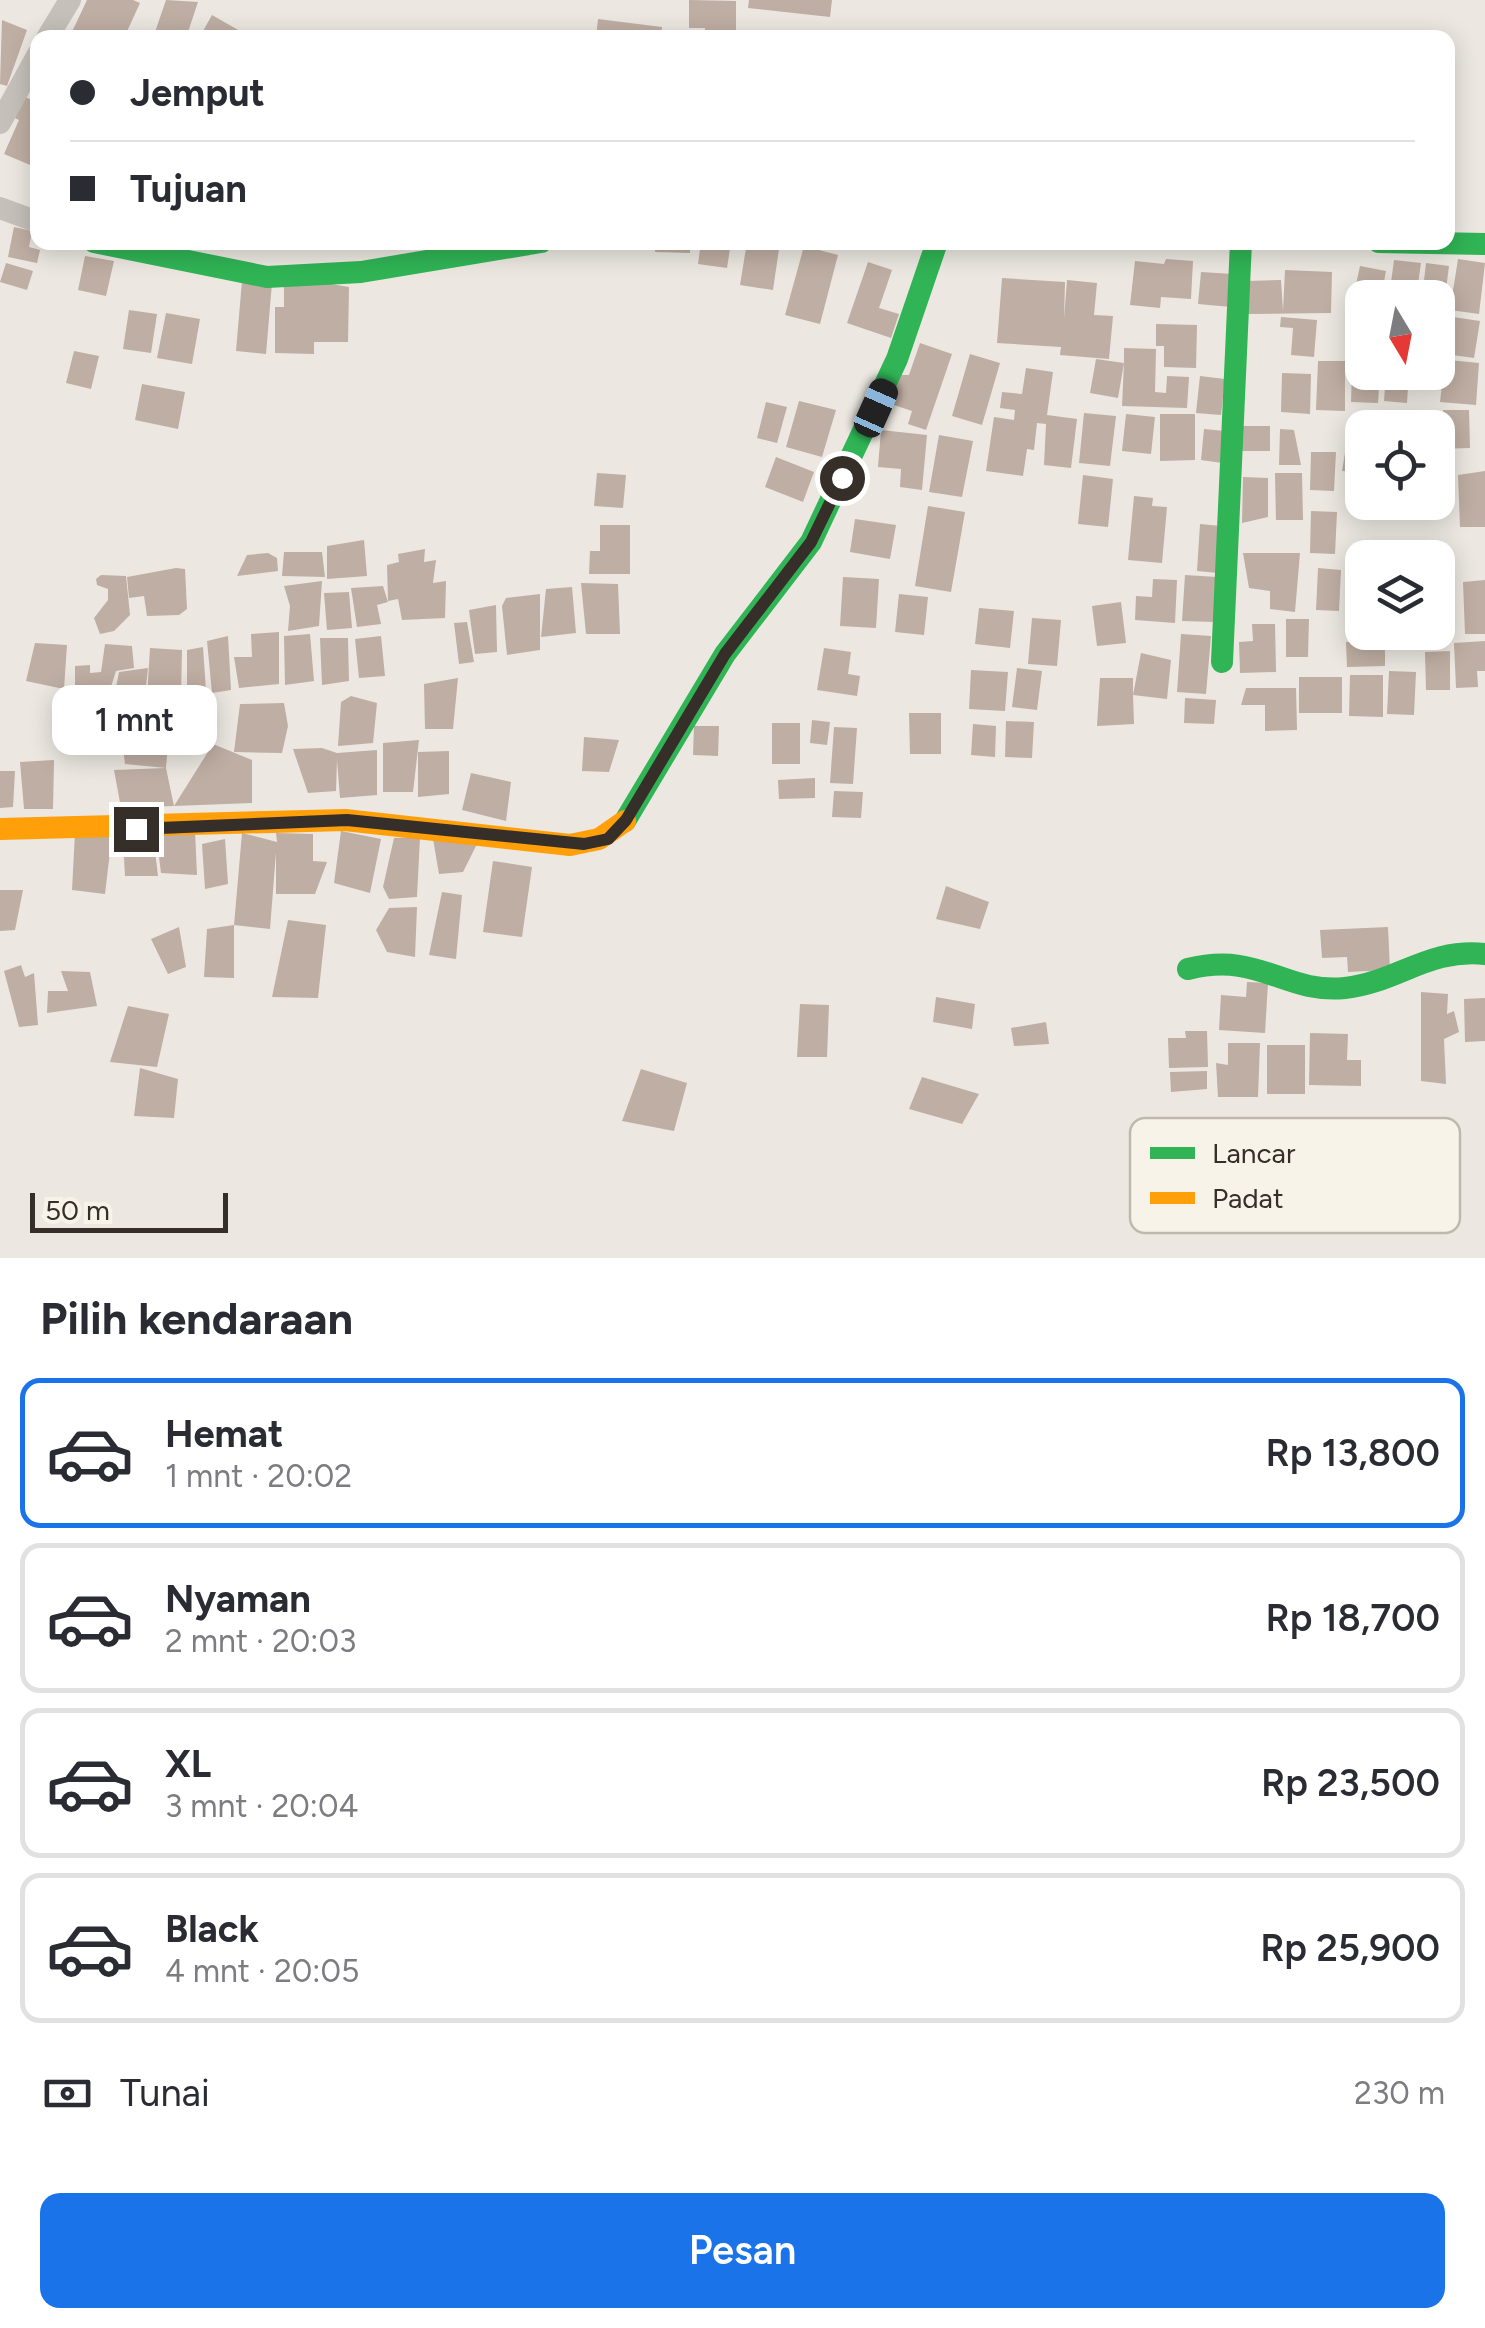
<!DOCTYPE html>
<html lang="id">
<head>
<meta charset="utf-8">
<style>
	:root { --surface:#fff; --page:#f7f7f7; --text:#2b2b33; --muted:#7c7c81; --line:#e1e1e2; --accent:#1a73e8 }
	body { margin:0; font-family:Figtree,sans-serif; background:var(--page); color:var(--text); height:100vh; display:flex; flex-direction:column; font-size:38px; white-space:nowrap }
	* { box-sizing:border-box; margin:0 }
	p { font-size:32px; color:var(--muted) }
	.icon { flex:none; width:55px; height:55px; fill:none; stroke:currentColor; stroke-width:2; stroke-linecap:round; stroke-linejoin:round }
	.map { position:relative; height:1258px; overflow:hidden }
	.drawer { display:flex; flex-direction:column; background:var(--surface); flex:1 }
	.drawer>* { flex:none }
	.hud { position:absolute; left:30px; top:30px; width:1425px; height:220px; border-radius:20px; box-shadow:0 5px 25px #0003; display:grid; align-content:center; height:220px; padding:0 40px; background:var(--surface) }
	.needle { width:65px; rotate:170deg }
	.buttons { position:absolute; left:1345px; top:280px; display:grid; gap:20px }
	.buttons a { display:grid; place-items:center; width:110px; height:110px; border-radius:20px; background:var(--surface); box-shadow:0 5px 25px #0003; font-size:50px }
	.scale { position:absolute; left:30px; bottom:25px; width:198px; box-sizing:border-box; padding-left:10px; border:5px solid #362e28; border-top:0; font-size:28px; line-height:35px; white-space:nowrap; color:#362e28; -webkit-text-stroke:8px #f8f3e9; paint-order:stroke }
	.end { position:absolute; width:45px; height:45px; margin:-22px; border:12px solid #362e28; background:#fff; box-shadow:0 0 0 5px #fff }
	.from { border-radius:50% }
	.bubble { position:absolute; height:70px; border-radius:20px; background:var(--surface); box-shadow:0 5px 25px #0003; font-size:32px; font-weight:600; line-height:70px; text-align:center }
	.car { position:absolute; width:30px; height:60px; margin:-30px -15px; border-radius:12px; box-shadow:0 0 8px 2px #0007; background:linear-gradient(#222 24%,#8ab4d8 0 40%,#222 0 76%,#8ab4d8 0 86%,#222 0) }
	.hud b { display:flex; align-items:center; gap:35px; height:95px; font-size:38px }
	.hud b+b { border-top:2px solid var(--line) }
	.hud i { width:25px; height:25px; background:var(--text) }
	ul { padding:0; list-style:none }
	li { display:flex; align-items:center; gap:30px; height:150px; margin:0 20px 15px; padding:0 20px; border:5px solid var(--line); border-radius:20px }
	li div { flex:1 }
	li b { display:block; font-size:38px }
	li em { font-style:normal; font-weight:600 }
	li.on { border-color:var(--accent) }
	li>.icon { width:90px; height:90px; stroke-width:1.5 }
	h2 { padding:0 40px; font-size:45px; line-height:120px }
	.pay { display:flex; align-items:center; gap:25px; height:110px; padding:0 40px; font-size:38px }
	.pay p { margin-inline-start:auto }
	.button { display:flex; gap:20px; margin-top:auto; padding:20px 40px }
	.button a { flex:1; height:115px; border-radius:20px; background:var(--accent); color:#fff; font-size:40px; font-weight:600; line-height:115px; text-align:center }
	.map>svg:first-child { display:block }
	.building { fill:#bfaea3 }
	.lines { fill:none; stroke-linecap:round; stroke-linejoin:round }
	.street { stroke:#c5c0ba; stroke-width:22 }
	.fast { stroke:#30b455; stroke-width:22 }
	.slow { stroke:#ff9f0a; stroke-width:22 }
	.route { stroke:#362e28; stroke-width:12 }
	.key { fill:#f8f3e9; stroke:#beb8af; stroke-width:2.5 }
	.key-label { font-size:28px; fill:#362e28 }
</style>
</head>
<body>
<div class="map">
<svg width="1485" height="1258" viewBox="0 0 1485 1258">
	<rect width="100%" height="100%" fill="#ece8e1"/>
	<!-- building -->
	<path class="building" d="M 87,0 L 133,0 L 140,3 L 124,38 L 73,38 L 70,36 Z
		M 166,0 L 198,2 L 186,38 L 154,35 Z
		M 689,0 L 736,1 L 736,38 L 705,38 L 705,28 L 689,28 Z
		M 749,0 L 832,0 L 830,17 L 748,8 Z
		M 212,15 L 247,35 L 246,38 L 199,38 Z
		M 598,19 L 662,27 L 661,38 L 596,38 Z
		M 2,20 L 27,30 L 7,86 L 0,84 Z
		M 22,96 L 38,102 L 35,167 L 4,154 L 19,120 L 13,117 Z
		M 14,227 L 32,231 L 29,247 L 40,250 L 37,263 L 8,257 Z
		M 655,242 L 690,242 L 690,253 L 655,252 Z
		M 701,242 L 731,242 L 727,268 L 698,264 Z
		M 747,242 L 780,242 L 773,290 L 740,285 Z
		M 804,246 L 838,255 L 820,324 L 785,315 Z
		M 85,256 L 114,261 L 106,296 L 78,290 Z
		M 1166,259 L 1193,261 L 1191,299 L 1161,297 L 1160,308 L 1130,305 L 1135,261 L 1164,264 Z
		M 1458,259 L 1485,263 L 1479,314 L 1450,310 Z
		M 1394,260 L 1421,263 L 1416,298 L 1389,298 Z
		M 868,262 L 892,270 L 879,308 L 899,314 L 891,338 L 847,323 Z
		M 6,263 L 33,271 L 27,290 L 0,282 Z
		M 1426,263 L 1449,266 L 1442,321 L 1438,320 L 1438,298 L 1422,298 Z
		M 1360,266 L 1386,271 L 1381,298 L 1362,298 L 1362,315 L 1350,312 Z
		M 1285,270 L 1332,272 L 1331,313 L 1248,314 L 1247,281 L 1281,280 L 1283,311 Z
		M 1201,272 L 1233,274 L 1231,307 L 1198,304 Z
		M 284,276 L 349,287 L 348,342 L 314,342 L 314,354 L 275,353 L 275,307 L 284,307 Z
		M 1002,278 L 1065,282 L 1064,319 L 1067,280 L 1097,283 L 1094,315 L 1113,316 L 1109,359 L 1060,355 L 1061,347 L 997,343 Z
		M 242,281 L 272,283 L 266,354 L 236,351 Z
		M 129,310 L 157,314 L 151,353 L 123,349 Z
		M 166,313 L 200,319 L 192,364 L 157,358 Z
		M 1446,316 L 1480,321 L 1474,358 L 1438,353 L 1438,333 L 1444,334 Z
		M 1281,317 L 1317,320 L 1314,357 L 1291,355 L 1293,328 L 1280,327 Z
		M 1156,324 L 1197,325 L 1196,368 L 1164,367 L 1164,346 L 1156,346 Z
		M 1353,336 L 1362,337 L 1362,372 L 1380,372 L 1378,403 L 1351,402 Z
		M 920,343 L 952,354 L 926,430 L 908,424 L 912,411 L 888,403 L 898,375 L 909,375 Z
		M 1124,348 L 1156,349 L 1155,392 L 1166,393 L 1167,376 L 1189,377 L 1187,408 L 1122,406 L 1124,363 L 1118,398 L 1090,393 L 1096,359 L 1124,363 Z
		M 74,351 L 99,356 L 91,389 L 66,383 Z
		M 970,354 L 1000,363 L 982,425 L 952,416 Z
		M 1438,359 L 1479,363 L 1476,405 L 1440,402 L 1442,384 L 1432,383 Z
		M 1318,361 L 1345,361 L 1345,411 L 1316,410 Z
		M 1026,368 L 1053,372 L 1047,415 L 1077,419 L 1071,468 L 1044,465 L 1046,424 L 1037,423 L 1034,450 L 1027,449 L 1023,476 L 986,471 L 994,417 L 1014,420 L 1015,410 L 1000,408 L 1002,392 L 1022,394 Z
		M 1386,372 L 1409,372 L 1407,403 L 1384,401 Z
		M 1282,373 L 1311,374 L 1310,414 L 1281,412 Z
		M 1200,376 L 1225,379 L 1221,415 L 1196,413 Z
		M 142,384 L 185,392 L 178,429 L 135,420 Z
		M 799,401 L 836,410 L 822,457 L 786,447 Z
		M 766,402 L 787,407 L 777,443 L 757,438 Z
		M 1443,410 L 1469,410 L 1470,448 L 1438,449 L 1438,428 L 1431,424 L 1443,423 Z
		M 1084,413 L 1116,416 L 1110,466 L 1079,463 Z
		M 1126,414 L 1155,417 L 1151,454 L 1122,451 Z
		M 1160,414 L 1195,414 L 1195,460 L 1160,461 Z
		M 1242,426 L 1270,426 L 1270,451 L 1242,451 Z
		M 1204,429 L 1225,431 L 1222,463 L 1201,460 Z
		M 1280,429 L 1294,430 L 1301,465 L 1279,465 Z
		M 881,430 L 927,435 L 922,490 L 900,487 L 901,469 L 878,467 Z
		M 939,435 L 973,441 L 962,497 L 929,492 Z
		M 1348,435 L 1362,436 L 1362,472 L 1342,471 Z
		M 1311,452 L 1336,452 L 1334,491 L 1310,490 Z
		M 776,457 L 814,472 L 803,502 L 765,487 Z
		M 1485,471 L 1485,527 L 1460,527 L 1458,475 Z
		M 597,473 L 626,475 L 623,508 L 594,506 Z
		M 1275,473 L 1302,473 L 1303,520 L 1276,520 Z
		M 1083,475 L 1113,479 L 1108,527 L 1078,524 Z
		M 1243,477 L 1268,478 L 1268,517 L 1242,523 Z
		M 1134,496 L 1153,498 L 1152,506 L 1167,507 L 1162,563 L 1128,560 Z
		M 928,506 L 965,512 L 951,592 L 915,586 Z
		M 1311,511 L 1337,512 L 1335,554 L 1310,553 Z
		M 855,519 L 896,525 L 890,559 L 850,552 Z
		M 1200,524 L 1221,526 L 1218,573 L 1197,571 Z
		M 600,525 L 630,525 L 630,574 L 589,574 L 590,551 L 600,551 Z
		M 364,540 L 367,576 L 327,579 L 327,546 Z
		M 425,549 L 424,562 L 436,560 L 433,583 L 446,581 L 445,618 L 402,620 L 398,599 L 388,601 L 387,565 L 399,562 L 398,554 Z
		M 284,552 L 322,552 L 325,577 L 282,576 Z
		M 268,553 L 277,558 L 278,571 L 237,576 L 247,555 Z
		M 1243,553 L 1300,553 L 1295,612 L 1270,609 L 1270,591 L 1249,588 Z
		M 176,568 L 185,569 L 187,609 L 179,615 L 147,616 L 144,596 L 129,598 L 127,577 Z
		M 1318,568 L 1341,570 L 1339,611 L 1316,610 Z
		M 101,575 L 126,576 L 130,615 L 114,631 L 100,634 L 94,618 L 108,600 L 108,589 L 97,585 L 96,579 Z
		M 1185,575 L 1217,577 L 1215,622 L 1182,621 Z
		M 843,577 L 879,579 L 876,628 L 840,626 Z
		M 1153,579 L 1177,580 L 1175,623 L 1135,620 L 1136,596 L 1152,597 Z
		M 1485,580 L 1485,634 L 1465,634 L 1463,582 Z
		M 322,581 L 319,626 L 288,631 L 290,606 L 284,586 Z
		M 1360,582 L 1362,582 L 1362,625 L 1354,623 Z
		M 581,583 L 618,584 L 620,634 L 586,634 Z
		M 383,586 L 388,602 L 377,605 L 381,624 L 357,627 L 351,588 Z
		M 572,587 L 576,633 L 541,637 L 546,589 Z
		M 349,592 L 352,628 L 327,630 L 324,593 Z
		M 540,594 L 540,650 L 507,655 L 502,606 L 506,598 Z
		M 899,594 L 928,597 L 924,635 L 895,632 Z
		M 1121,602 L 1126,643 L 1097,646 L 1092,606 Z
		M 496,605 L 497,652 L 475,654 L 469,610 Z
		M 979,608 L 1014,611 L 1010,648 L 975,644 Z
		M 1032,618 L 1061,620 L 1057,666 L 1028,664 Z
		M 1286,619 L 1309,619 L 1308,657 L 1286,657 Z
		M 467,622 L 474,662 L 459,664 L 454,623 Z
		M 1252,624 L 1275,624 L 1276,672 L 1240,673 L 1239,642 L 1253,641 Z
		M 279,632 L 279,684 L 239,688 L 234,657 L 252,657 L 251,634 Z
		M 310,634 L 314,681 L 285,685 L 284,636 Z
		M 1181,634 L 1211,636 L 1206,694 L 1177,692 Z
		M 228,636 L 231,690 L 212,693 L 207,641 Z
		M 381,636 L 385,676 L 359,678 L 355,639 Z
		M 320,638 L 348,638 L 349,681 L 322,685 Z
		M 1385,641 L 1385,666 L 1347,667 L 1346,642 Z
		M 1485,641 L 1485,671 L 1477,671 L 1478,687 L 1456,688 L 1454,643 Z
		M 35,643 L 67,645 L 64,689 L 26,681 Z
		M 105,644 L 132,646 L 134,668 L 116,671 L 110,690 L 75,690 L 75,666 L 90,665 L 90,673 L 101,672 Z
		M 203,647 L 206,691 L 187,692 L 187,650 Z
		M 150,648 L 182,650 L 181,695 L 147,697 Z
		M 824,648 L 851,652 L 848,674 L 860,676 L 857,696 L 817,690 Z
		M 1450,651 L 1450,690 L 1426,690 L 1425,652 Z
		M 1141,653 L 1171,660 L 1167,699 L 1133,695 L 1134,724 L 1097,726 L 1100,678 L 1133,678 L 1133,695 Z
		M 148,668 L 143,713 L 83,712 L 81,693 L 115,693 L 119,672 Z
		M 1017,668 L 1042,671 L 1037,710 L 1012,707 Z
		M 971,670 L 1008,672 L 1005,711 L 969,709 Z
		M 1389,671 L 1416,672 L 1414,715 L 1387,714 Z
		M 1350,675 L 1383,675 L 1383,717 L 1349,716 Z
		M 1299,677 L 1342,677 L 1342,713 L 1299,713 Z
		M 458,678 L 453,729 L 425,729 L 424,684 Z
		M 1246,688 L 1296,688 L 1297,730 L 1265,731 L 1265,705 L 1241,705 Z
		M 351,696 L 377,703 L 373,743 L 338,746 L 341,702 Z
		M 1185,698 L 1216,700 L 1214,724 L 1184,723 Z
		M 284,703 L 288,726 L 282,753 L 234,752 L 240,704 Z
		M 909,713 L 941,713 L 941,754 L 910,754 Z
		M 812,720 L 830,722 L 827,745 L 810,743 Z
		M 1006,721 L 1034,722 L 1032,758 L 1005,757 Z
		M 772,723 L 800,723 L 800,764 L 772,764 Z
		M 973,724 L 996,726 L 995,757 L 971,755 Z
		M 694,726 L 719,726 L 718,756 L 693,755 Z
		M 834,727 L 857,728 L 853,784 L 830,783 Z
		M 121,731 L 169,732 L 166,768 L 125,764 Z
		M 584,737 L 619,740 L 609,772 L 582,771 Z
		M 419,740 L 413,792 L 383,792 L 383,743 Z
		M 213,744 L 252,760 L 252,803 L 174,806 Z
		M 322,748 L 337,753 L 377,750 L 377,795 L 340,798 L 337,760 L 336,791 L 308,793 L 293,749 Z
		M 449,751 L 449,794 L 418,797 L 418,752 Z
		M 54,760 L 53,809 L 24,809 L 20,762 Z
		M 166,768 L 174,806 L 121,808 L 114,770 Z
		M 0,771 L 15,771 L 13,807 L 0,808 Z
		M 471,773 L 511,782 L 506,821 L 462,810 Z
		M 815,778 L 815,798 L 779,799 L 778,780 Z
		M 834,791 L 863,792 L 861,818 L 832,817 Z
		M 195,831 L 197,875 L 161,873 L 156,832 Z
		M 341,831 L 381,839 L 370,893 L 334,883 Z
		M 75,833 L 112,835 L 105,894 L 72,890 Z
		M 242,833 L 277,842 L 276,833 L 313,834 L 313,861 L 327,862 L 315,894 L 276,894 L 276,852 L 270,929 L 234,925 Z
		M 153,834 L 158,876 L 125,876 L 123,840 Z
		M 420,837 L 417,897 L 389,899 L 383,887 L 394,838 Z
		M 225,839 L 228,884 L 205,889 L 202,844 Z
		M 433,839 L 477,844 L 463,872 L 439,874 Z
		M 493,861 L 532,867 L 522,937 L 483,932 Z
		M 946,886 L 989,902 L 980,929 L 936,919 Z
		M 0,890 L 23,890 L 15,930 L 0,931 Z
		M 442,892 L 462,895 L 456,959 L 429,955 Z
		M 417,907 L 415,957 L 387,952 L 376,930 L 389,908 Z
		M 288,920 L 326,925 L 318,998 L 272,997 Z
		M 234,925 L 234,978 L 204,977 L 207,929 Z
		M 179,927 L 186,967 L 168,974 L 151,939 Z
		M 1388,927 L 1390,970 L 1348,972 L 1347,957 L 1322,958 L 1320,930 Z
		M 21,965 L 25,977 L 34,973 L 38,1025 L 19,1027 L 4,971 Z
		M 61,971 L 90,972 L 97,1006 L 47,1013 L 48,991 L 68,991 Z
		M 1247,982 L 1268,983 L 1265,1033 L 1219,1030 L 1221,995 L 1246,997 Z
		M 1421,992 L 1448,994 L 1447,1014 L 1454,1011 L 1459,1032 L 1444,1039 L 1446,1084 L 1421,1081 Z
		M 936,997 L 975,1004 L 972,1029 L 933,1022 Z
		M 1485,998 L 1485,1041 L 1465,1042 L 1464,999 Z
		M 800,1004 L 829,1005 L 827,1057 L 797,1057 Z
		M 128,1006 L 169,1014 L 157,1067 L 110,1062 Z
		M 1046,1022 L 1049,1044 L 1014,1046 L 1011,1028 Z
		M 1185,1031 L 1207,1031 L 1208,1067 L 1169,1068 L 1168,1038 L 1186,1038 Z
		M 1310,1033 L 1348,1034 L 1347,1060 L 1361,1060 L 1361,1086 L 1309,1085 Z
		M 1228,1043 L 1260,1043 L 1258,1097 L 1218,1097 L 1216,1063 L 1228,1065 Z
		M 1267,1045 L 1305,1045 L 1305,1094 L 1267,1094 Z
		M 140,1068 L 178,1079 L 174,1118 L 134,1116 Z
		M 641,1069 L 687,1083 L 674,1131 L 622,1121 Z
		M 1207,1071 L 1207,1089 L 1171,1092 L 1170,1072 Z
		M 922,1077 L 979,1094 L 962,1124 L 909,1109 Z"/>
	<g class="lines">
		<!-- street -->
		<path class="street" d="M 47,38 L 70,0
			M 0,123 L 38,54
			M 0,208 L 38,222"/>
		<!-- fast -->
		<path class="fast" d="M 94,242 L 267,277 L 361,272 L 541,242
			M 1379,242 L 1485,244
			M 1222,662 L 1241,242
			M 625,821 L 725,654 L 811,542 L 897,359 L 937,242
			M 1188,969 C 1260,951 1284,994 1345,988 C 1398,982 1428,948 1485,954"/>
		<!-- slow -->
		<path class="slow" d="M 0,829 L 345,820 L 570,845 L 599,839 L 625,821"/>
	</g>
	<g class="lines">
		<!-- route -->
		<path class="route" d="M 136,829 L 347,820 L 584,844 L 608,839 L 626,820 L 725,654 L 811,542 L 842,478"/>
	</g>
	<!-- legend -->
	<rect x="1130" y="1118" width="330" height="115" rx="15" class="key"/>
	<rect x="1150" y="1147" width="45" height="12" fill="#30b455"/>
	<rect x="1150" y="1192" width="45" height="12" fill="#ff9f0a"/>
	<g class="key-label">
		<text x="1212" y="1163">Lancar</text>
		<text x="1212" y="1208">Padat</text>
	</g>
</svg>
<div class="buttons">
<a><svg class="needle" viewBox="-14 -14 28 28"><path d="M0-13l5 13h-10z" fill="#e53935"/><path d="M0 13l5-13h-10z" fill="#7c7c81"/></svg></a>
<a><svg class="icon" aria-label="locate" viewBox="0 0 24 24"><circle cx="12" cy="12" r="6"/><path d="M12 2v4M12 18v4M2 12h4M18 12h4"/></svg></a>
<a><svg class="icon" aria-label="layers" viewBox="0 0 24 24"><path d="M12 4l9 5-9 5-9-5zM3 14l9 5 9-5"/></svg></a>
</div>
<div class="scale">50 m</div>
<i class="end from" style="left:842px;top:478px"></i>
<i class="end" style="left:136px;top:829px"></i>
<div class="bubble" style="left:52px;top:685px;width:165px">1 mnt</div>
<i class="car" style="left:876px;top:408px;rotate:24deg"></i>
<div class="hud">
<b><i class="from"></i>Jemput</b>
<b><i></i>Tujuan</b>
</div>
</div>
<section class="drawer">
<h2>Pilih kendaraan</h2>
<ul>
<li class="on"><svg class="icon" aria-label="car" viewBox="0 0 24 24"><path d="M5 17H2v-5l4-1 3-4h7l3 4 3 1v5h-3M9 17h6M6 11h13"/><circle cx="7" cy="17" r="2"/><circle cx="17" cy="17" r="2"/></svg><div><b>Hemat</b><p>1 mnt · 20:02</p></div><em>Rp 13,800</em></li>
<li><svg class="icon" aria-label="car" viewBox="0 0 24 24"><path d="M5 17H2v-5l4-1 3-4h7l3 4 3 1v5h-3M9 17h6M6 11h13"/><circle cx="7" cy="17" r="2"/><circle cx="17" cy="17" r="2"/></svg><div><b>Nyaman</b><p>2 mnt · 20:03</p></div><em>Rp 18,700</em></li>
<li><svg class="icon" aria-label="car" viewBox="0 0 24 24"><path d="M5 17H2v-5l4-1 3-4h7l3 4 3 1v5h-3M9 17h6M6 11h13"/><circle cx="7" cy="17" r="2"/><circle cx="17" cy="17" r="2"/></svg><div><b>XL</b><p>3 mnt · 20:04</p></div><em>Rp 23,500</em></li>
<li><svg class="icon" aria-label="car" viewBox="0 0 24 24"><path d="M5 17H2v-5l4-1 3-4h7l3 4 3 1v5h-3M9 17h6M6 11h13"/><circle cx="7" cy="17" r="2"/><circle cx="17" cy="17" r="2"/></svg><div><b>Black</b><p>4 mnt · 20:05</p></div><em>Rp 25,900</em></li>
</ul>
<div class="pay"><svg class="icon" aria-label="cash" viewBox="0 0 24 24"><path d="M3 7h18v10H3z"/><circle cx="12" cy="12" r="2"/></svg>Tunai<p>230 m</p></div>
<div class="button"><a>Pesan</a></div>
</section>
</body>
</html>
